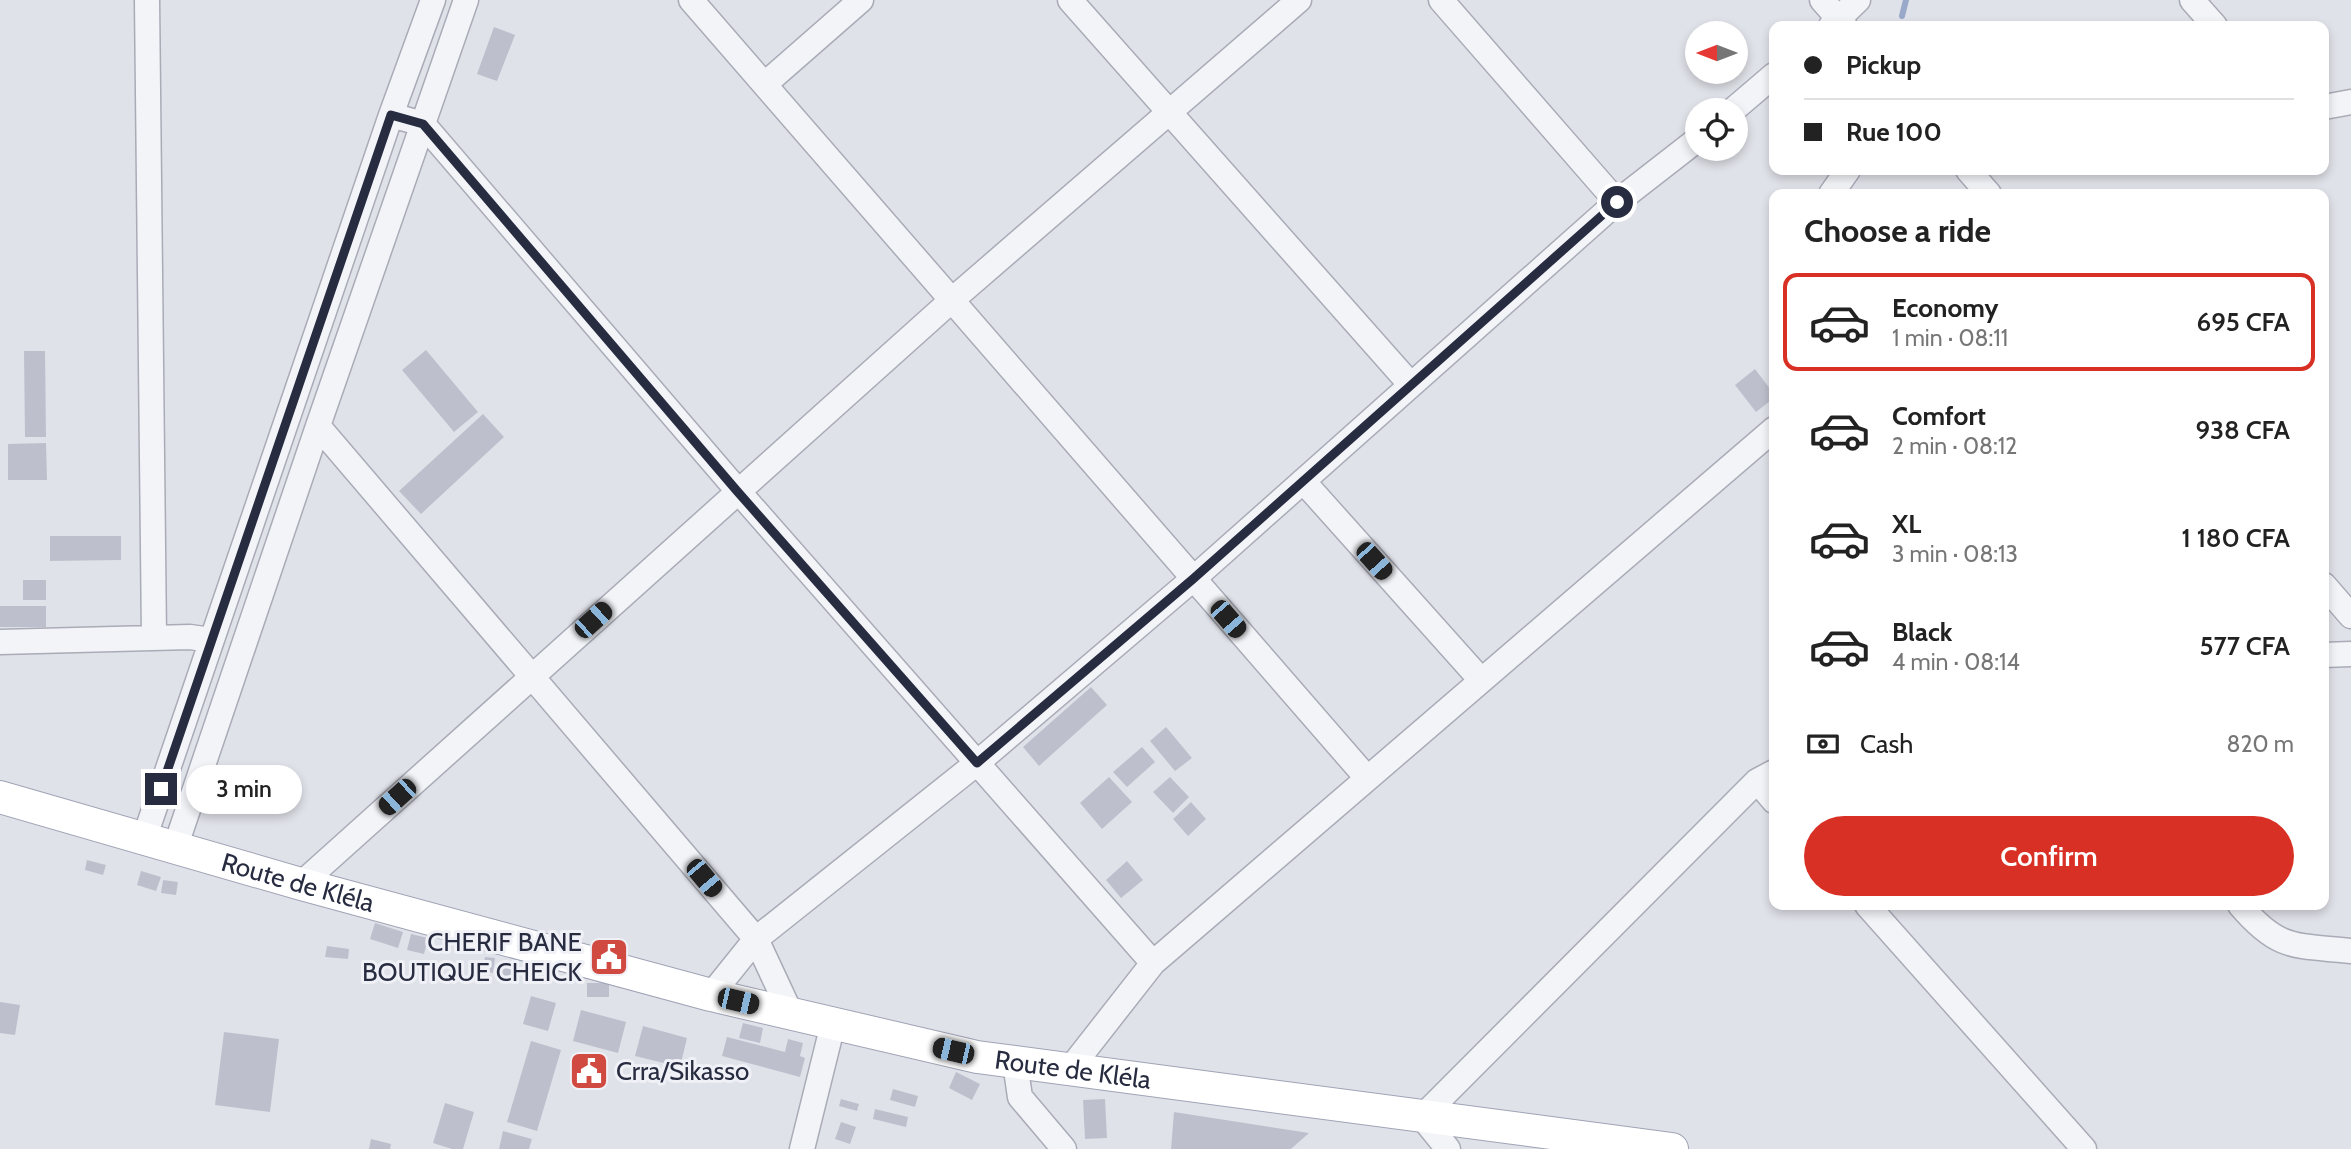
<!DOCTYPE html>
<html lang="en">
<head>
<meta charset="utf-8">
<style>
	:root { --surface:#fff; --page:#f2f2f2; --text:#222; --muted:#767676; --line:#e0e0e0; --accent:#d93025 }
	body { margin:0; font-family:Cabin,sans-serif; background:var(--page); color:var(--text); height:100vh; display:flex; flex-direction:column; font-size:26px; white-space:nowrap }
	* { box-sizing:border-box; margin:0 }
	p { font-size:23px; color:var(--muted) }
	.icon { flex:none; width:38px; height:38px; fill:none; stroke:currentColor; stroke-width:2; stroke-linecap:round; stroke-linejoin:round }
	.map { position:relative; flex:1; overflow:hidden }
	.sheet { position:absolute; left:1769px; top:189px; width:560px; height:721px; display:flex; flex-direction:column; background:var(--surface); border-radius:14px; box-shadow:0 4px 10px #0003 }
	.sheet>* { flex:none }
	.guide { position:absolute; left:1769px; top:21px; width:560px; height:154px; border-radius:14px; box-shadow:0 4px 10px #0003; display:grid; align-content:center; height:154px; padding:0 35px; background:var(--surface) }
	.needle { width:46px; rotate:270deg }
	.buttons { position:absolute; left:1685px; top:21px; display:grid; gap:14px }
	.buttons a { display:grid; place-items:center; width:63px; height:63px; border-radius:50%; background:var(--surface); box-shadow:0 4px 10px #0003; font-size:35px }
	.end { position:absolute; width:32px; height:32px; margin:-16px; border:9px solid #282c41; background:#fff; box-shadow:0 0 0 4px #fff }
	.from { border-radius:50% }
	.bubble { position:absolute; height:49px; border-radius:24px; background:var(--surface); box-shadow:0 4px 10px #0003; font-size:23px; font-weight:600; line-height:49px; text-align:center }
	.car { position:absolute; width:21px; height:42px; margin:-21px -10px; border-radius:9px; box-shadow:0 0 5px 2px #0007; background:linear-gradient(#222 24%,#8ab4d8 0 40%,#222 0 76%,#8ab4d8 0 86%,#222 0) }
	.guide b { display:flex; align-items:center; gap:24px; height:66px; font-size:26px }
	.guide b+b { border-top:2px solid var(--line) }
	.guide i { width:18px; height:18px; background:var(--text) }
	ul { padding:0; list-style:none }
	li { display:flex; align-items:center; gap:21px; height:98px; margin:0 14px 10px; padding:0 21px; border:4px solid transparent; border-radius:14px }
	li div { flex:1 }
	li b { display:block; font-size:26px }
	li em { font-style:normal; font-weight:600 }
	li.selected { border-color:var(--accent) }
	li>.icon { width:63px; height:63px; stroke-width:1.5 }
	h2 { padding:0 35px; font-size:32px; line-height:84px }
	.pay { display:flex; align-items:center; gap:18px; height:77px; padding:0 35px; font-size:26px }
	.pay p { margin-inline-start:auto }
	.primary-button { display:flex; gap:14px; margin-top:auto; padding:14px 35px }
	.primary-button a { flex:1; height:80px; border-radius:42px; background:var(--accent); color:#fff; font-size:28px; font-weight:600; line-height:80px; text-align:center }
	.map>svg:first-child { display:block }
	.lines { fill:none; stroke-linecap:round; stroke-linejoin:round }
	.stream { stroke:#9aa8ca; stroke-width:6 }
	.building { fill:#bdc0cc }
	.minor-casing { stroke:#a9abb7; stroke-width:27 }
	.major-casing { stroke:#9fa3b5; stroke-width:34 }
	.minor { stroke:#f3f4f8; stroke-width:24 }
	.major { stroke:#fff; stroke-width:32 }
	.route { stroke:#282c41; stroke-width:9 }
	.labels { text-anchor:middle; dominant-baseline:central; stroke-width:6; stroke-linejoin:round; paint-order:stroke }
	.street-label { font-size:26px; fill:#282c41; stroke:#f0f1f7 }
	.poi-label { font-size:26px; fill:#282c41; stroke:#f0f1f7; text-anchor:end }
</style>
</head>
<body>
<div class="map">
<svg width="2351" height="1149" viewBox="0 0 2351 1149">
	<rect width="100%" height="100%" fill="#e0e2e9"/>
	<g class="lines">
		<!-- stream -->
		<path class="stream" d="M 1902,16 L 1906,0"/>
	</g>
	<!-- building -->
	<path class="building" d="M 494,27 L 515,35 L 497,81 L 477,74 Z
		M 426,350 L 478,412 L 454,432 L 402,370 Z
		M 24,351 L 45,351 L 46,437 L 25,437 Z
		M 1755,369 L 1774,394 L 1774,398 L 1756,412 L 1735,385 Z
		M 483,414 L 504,437 L 421,514 L 399,491 Z
		M 46,443 L 47,480 L 8,480 L 8,444 Z
		M 50,536 L 121,536 L 121,560 L 50,561 Z
		M 23,580 L 46,580 L 46,600 L 23,600 Z
		M 0,606 L 46,606 L 46,627 L 0,627 Z
		M 1091,687 L 1107,705 L 1039,766 L 1023,747 Z
		M 1166,727 L 1192,758 L 1175,771 L 1150,741 Z
		M 1142,747 L 1155,762 L 1127,787 L 1113,772 Z
		M 1109,777 L 1132,802 L 1102,829 L 1080,803 Z
		M 1170,777 L 1189,797 L 1173,813 L 1153,792 Z
		M 1191,802 L 1206,819 L 1188,836 L 1173,819 Z
		M 87,860 L 106,865 L 103,875 L 85,870 Z
		M 1127,861 L 1143,880 L 1121,898 L 1106,880 Z
		M 141,871 L 161,877 L 156,891 L 137,885 Z
		M 163,880 L 178,882 L 176,895 L 161,893 Z
		M 375,923 L 403,932 L 398,948 L 370,939 Z
		M 411,934 L 428,938 L 424,954 L 407,950 Z
		M 327,946 L 349,949 L 348,959 L 325,957 Z
		M 485,957 L 495,958 L 493,973 L 483,971 Z
		M 503,962 L 514,965 L 510,980 L 498,976 Z
		M 587,983 L 609,983 L 609,997 L 587,997 Z
		M 531,996 L 556,1003 L 548,1031 L 523,1024 Z
		M 0,1002 L 20,1005 L 15,1035 L 0,1033 Z
		M 581,1010 L 626,1022 L 618,1053 L 573,1041 Z
		M 743,1023 L 763,1028 L 760,1043 L 739,1038 Z
		M 643,1026 L 687,1038 L 680,1067 L 635,1056 Z
		M 224,1032 L 279,1039 L 270,1112 L 215,1105 Z
		M 727,1037 L 785,1052 L 788,1039 L 803,1043 L 800,1056 L 805,1058 L 800,1077 L 722,1056 Z
		M 531,1041 L 561,1050 L 537,1131 L 507,1122 Z
		M 956,1072 L 980,1084 L 972,1100 L 949,1088 Z
		M 893,1089 L 918,1096 L 915,1107 L 890,1100 Z
		M 841,1099 L 859,1104 L 857,1111 L 839,1106 Z
		M 1105,1099 L 1107,1138 L 1085,1139 L 1083,1100 Z
		M 445,1103 L 474,1112 L 463,1149 L 452,1149 L 433,1143 Z
		M 875,1109 L 908,1117 L 906,1127 L 873,1119 Z
		M 1174,1112 L 1309,1133 L 1291,1149 L 1171,1149 Z
		M 841,1122 L 856,1127 L 850,1144 L 835,1139 Z
		M 503,1131 L 532,1139 L 529,1149 L 499,1149 Z
		M 371,1139 L 391,1144 L 390,1149 L 369,1149 Z"/>
	<g class="lines">
		<!-- minor casing -->
		<g class="minor-casing">
			<path id="minor" d="M 147,0 L 154,638
				M 691,0 L 1367,778
				M 1070,0 L 1411,385
				M 1441,0 L 1617,202
				M 1822,0 L 1845,26
				M 2192,0 L 2215,26
				M 1831,26 L 1858,0
				M 765,84 L 861,0
				M 2324,107 L 2351,102
				M 1733,110 L 1774,75
				M 391,115 L 423,124 L 738,491 L 1153,963
				M 1968,170 L 1989,194
				M 1831,194 L 1848,170
				M 318,426 L 756,939 L 791,1014
				M 1303,481 L 1481,680
				M 2324,585 L 2351,616
				M 0,642 L 190,637 L 211,640
				M 2324,655 L 2351,654
				M 1757,781 L 1774,801
				M 144,839 L 391,115 L 433,0
				M 175,848 L 318,426 L 466,0
				M 301,884 L 952,300 L 1299,0
				M 1867,905 L 2084,1149
				M 2240,905 C 2279,951 2295,945 2351,951
				M 711,995 L 756,939 L 977,763 L 1193,579 L 1617,202 L 1698,139
				M 1015,1063 L 1020,1097 L 1064,1149
				M 1070,1069 L 1153,963 L 1774,429
				M 802,1149 L 833,1024
				M 1448,1149 L 1422,1117 L 1757,781 L 1774,772"/>
		</g>
		<!-- major casing -->
		<g class="major-casing">
			<g id="major">
				<path id="s1" d="M 0,797 L 301,884 L 711,995 L 977,1057 L 1672,1149"/>
			</g>
		</g>
		<!-- minor -->
		<use href="#minor" class="minor"/>
		<!-- major -->
		<use href="#major" class="major"/>
	</g>
	<g class="lines">
		<!-- route -->
		<path class="route" d="M 161,789 L 391,115 L 423,124 L 737,491 L 977,763 L 1193,579 L 1617,202"/>
	</g>
	<!-- icons -->
	<defs>
		<g id="civic-square" transform="scale(2.0125)"><rect x="-9" y="-9" width="18" height="18" rx="4" fill="#d14a42" stroke="#f0f1f7"/><path d="M-.6-6.5H3V-4.5H.6V-3L4-1V1h2V6H-6V1h2V-1L-.6-3ZM-1.2 2.5V6h2.4V2.5Z" fill="#fff"/></g>
	</defs>
	<g fill-rule="evenodd">
		<use href="#civic-square" x="609" y="957"/>
		<use href="#civic-square" x="589" y="1071"/>
	</g>
	<g class="labels">
		<!-- street labels -->
		<g class="street-label">
			<text stroke="none"><textPath href="#s1" startOffset="310">Route de Kléla</textPath></text>
			<text stroke="none"><textPath href="#s1" startOffset="1108">Route de Kléla</textPath></text>
		</g>
		<!-- poi labels -->
		<g class="poi-label">
			<text x="582" y="942">CHERIF BANE<tspan x="582" dy="30">BOUTIQUE CHEICK</tspan></text>
			<text x="616" y="1071" text-anchor="start">Crra/Sikasso</text>
		</g>
	</g>
</svg>
<div class="buttons">
<a><svg class="needle" viewBox="-14 -14 28 28"><path d="M0-13l5 13h-10z" fill="#e53935"/><path d="M0 13l5-13h-10z" fill="#767676"/></svg></a>
<a><svg class="icon" aria-label="locate" viewBox="0 0 24 24"><circle cx="12" cy="12" r="6"/><path d="M12 2v4M12 18v4M2 12h4M18 12h4"/></svg></a>
</div>
<i class="end from" style="left:1617px;top:202px"></i>
<i class="end" style="left:161px;top:789px"></i>
<div class="bubble" style="left:186px;top:765px;width:116px">3 min</div>
<i class="car" style="left:1374px;top:561px;rotate:138deg"></i>
<i class="car" style="left:1228px;top:619px;rotate:139deg"></i>
<i class="car" style="left:593px;top:620px;rotate:48deg"></i>
<i class="car" style="left:397px;top:797px;rotate:228deg"></i>
<i class="car" style="left:704px;top:878px;rotate:140deg"></i>
<i class="car" style="left:738px;top:1001px;rotate:103deg"></i>
<i class="car" style="left:953px;top:1051px;rotate:283deg"></i>
<div class="guide">
<b><i class="from"></i>Pickup</b>
<b><i></i>Rue 100</b>
</div>
<section class="sheet">
<h2>Choose a ride</h2>
<ul>
<li class="selected"><svg class="icon" aria-label="car" viewBox="0 0 24 24"><path d="M5 17H2v-5l4-1 3-4h7l3 4 3 1v5h-3M9 17h6M6 11h13"/><circle cx="7" cy="17" r="2"/><circle cx="17" cy="17" r="2"/></svg><div><b>Economy</b><p>1 min · 08:11</p></div><em>695 CFA</em></li>
<li><svg class="icon" aria-label="car" viewBox="0 0 24 24"><path d="M5 17H2v-5l4-1 3-4h7l3 4 3 1v5h-3M9 17h6M6 11h13"/><circle cx="7" cy="17" r="2"/><circle cx="17" cy="17" r="2"/></svg><div><b>Comfort</b><p>2 min · 08:12</p></div><em>938 CFA</em></li>
<li><svg class="icon" aria-label="car" viewBox="0 0 24 24"><path d="M5 17H2v-5l4-1 3-4h7l3 4 3 1v5h-3M9 17h6M6 11h13"/><circle cx="7" cy="17" r="2"/><circle cx="17" cy="17" r="2"/></svg><div><b>XL</b><p>3 min · 08:13</p></div><em>1 180 CFA</em></li>
<li><svg class="icon" aria-label="car" viewBox="0 0 24 24"><path d="M5 17H2v-5l4-1 3-4h7l3 4 3 1v5h-3M9 17h6M6 11h13"/><circle cx="7" cy="17" r="2"/><circle cx="17" cy="17" r="2"/></svg><div><b>Black</b><p>4 min · 08:14</p></div><em>577 CFA</em></li>
</ul>
<div class="pay"><svg class="icon" aria-label="cash" viewBox="0 0 24 24"><path d="M3 7h18v10H3z"/><circle cx="12" cy="12" r="2"/></svg>Cash<p>820 m</p></div>
<div class="primary-button"><a>Confirm</a></div>
</section>
</div>
</body>
</html>
